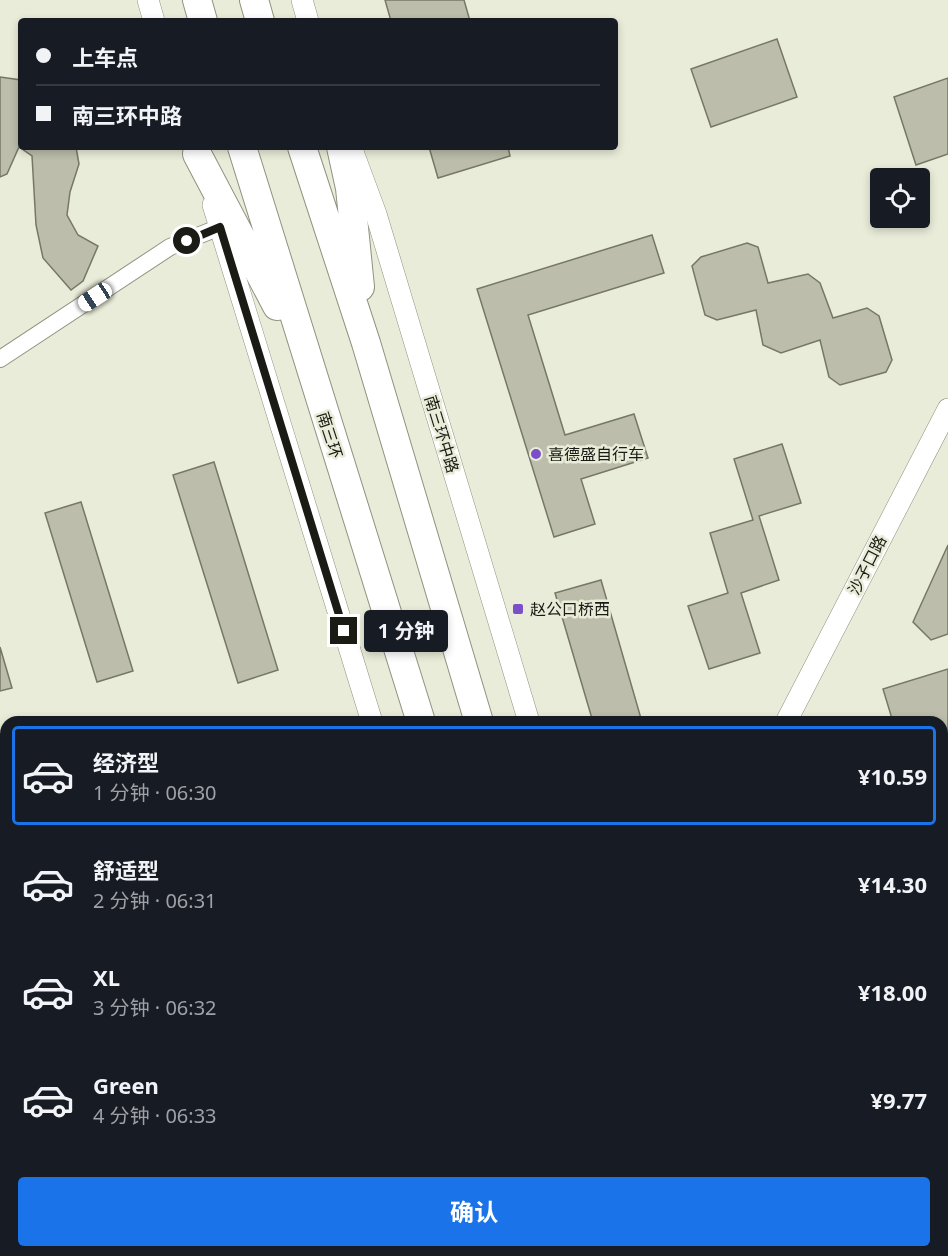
<!DOCTYPE html>
<html lang="zh">
<head>
<meta charset="utf-8">
<style>
	:root { --surface:#171b24; --page:#20242c; --text:#f1f3f6; --muted:#9ea1a6; --line:#363941; --accent:#1a73e8 }
	body { margin:0; font-family:"Noto Sans","Noto Sans SC",sans-serif; background:var(--page); color:var(--text); height:100vh; display:flex; flex-direction:column; font-size:22px; white-space:nowrap }
	* { box-sizing:border-box; margin:0 }
	p { font-size:20px; color:var(--muted) }
	.icon { flex:none; width:33px; height:33px; fill:none; stroke:currentColor; stroke-width:2; stroke-linecap:round; stroke-linejoin:round }
	.map { position:relative; flex:1; overflow:hidden }
	.side { position:absolute; left:0px; top:716px; width:948px; height:542px; display:flex; flex-direction:column; background:var(--surface); border-radius:18px 18px 0 0; box-shadow:0 3px 9px #0003 }
	.side>* { flex:none }
	.guide { position:absolute; left:18px; top:18px; width:600px; height:132px; border-radius:6px; box-shadow:0 3px 9px #0003; display:grid; align-content:center; height:132px; padding:0 18px; background:var(--surface) }
	.buttons { position:absolute; left:870px; top:168px; display:grid; gap:12px }
	.buttons a { display:grid; place-items:center; width:60px; height:60px; border-radius:6px; background:var(--surface); box-shadow:0 3px 9px #0003; font-size:30px }
	.end { position:absolute; width:27px; height:27px; margin:-14px; border:8px solid #1a1b14; background:#fff; box-shadow:0 0 0 3px #fff }
	.from { border-radius:50% }
	.bubble { position:absolute; height:42px; border-radius:6px; background:var(--surface); box-shadow:0 3px 9px #0003; font-size:20px; font-weight:700; line-height:42px; text-align:center }
	.car { position:absolute; width:18px; height:36px; margin:-18px -9px; border-radius:8px; box-shadow:0 0 4px 2px #0007; background:linear-gradient(#fff 24%,#345 0 40%,#fff 0 76%,#345 0 86%,#fff 0) }
	.guide b { display:flex; align-items:center; gap:21px; height:57px; font-size:22px }
	.guide b+b { border-top:2px solid var(--line) }
	.guide i { width:15px; height:15px; background:var(--text) }
	ul { padding:10px 0 0; list-style:none }
	li { display:flex; align-items:center; gap:18px; height:99px; margin:0 12px 9px; padding:0 6px; border:3px solid transparent; border-radius:6px }
	li div { flex:1 }
	li b { display:block; font-size:22px }
	li em { font-style:normal; font-weight:700 }
	li.active { border-color:var(--accent) }
	li>.icon { width:54px; height:54px; stroke-width:1.5 }
	.button { display:flex; gap:12px; margin-top:auto; padding:12px 18px }
	.button a { flex:1; height:69px; border-radius:6px; background:var(--accent); color:#fff; font-size:24px; font-weight:700; line-height:69px; text-align:center }
	.map>svg:first-child { display:block }
	.built { fill:#dee1c6 }
	.building { fill:#bcbeab; stroke:#767866; stroke-width:1.5 }
	.lines { fill:none; stroke-linecap:round; stroke-linejoin:round }
	.service-casing { stroke:#8f927f; stroke-width:10 }
	.minor-casing { stroke:#8f927f; stroke-width:18 }
	.tertiary-casing { stroke:#8f927f; stroke-width:22 }
	.trunk-casing { stroke:#8f927f; stroke-width:30 }
	.path { stroke:#8b8d7f; stroke-width:4; stroke-dasharray:4.5 4.5; stroke-linecap:butt }
	.service { stroke:#fff; stroke-width:8 }
	.minor { stroke:#fff; stroke-width:16 }
	.tertiary { stroke:#fff; stroke-width:21 }
	.trunk { stroke:#fff; stroke-width:28 }
	.route { stroke:#1a1b14; stroke-width:8 }
	.poi-dot { fill:#7b4fc7; stroke:#e9ecd8; stroke-width:2 }
	.labels { text-anchor:middle; dominant-baseline:central; stroke-width:5; stroke-linejoin:round; paint-order:stroke }
	.street-label { font-size:16px; fill:#1a1b14; stroke:#e9ecd8 }
	.poi-label { font-size:16px; fill:#1a1b14; stroke:#e9ecd8; text-anchor:start }
</style>
</head>
<body>
<div class="map">
<svg width="948" height="1256" viewBox="0 0 948 1256">
	<rect width="100%" height="100%" fill="#e9ecd8"/>
	<!-- built -->
	<path class="built" d="M 6,984 L 6,1251 L 130,1251 L 113,1256 L 0,1256 L 0,986 Z"/>
	<!-- building -->
	<path class="building" d="M 385,0 L 464,0 L 470,21 L 391,21 Z
		M 777,39 L 797,97 L 711,127 L 691,69 Z
		M 0,77 L 21,80 L 21,147 L 76,147 L 79,164 L 70,192 L 67,215 L 78,235 L 98,246 L 83,281 L 71,290 L 43,258 L 36,225 L 32,156 L 19,147 L 7,174 L 0,177 Z
		M 948,78 L 948,154 L 916,165 L 894,97 Z
		M 429,147 L 508,147 L 510,156 L 438,178 Z
		M 652,235 L 664,273 L 528,315 L 565,435 L 634,414 L 648,458 L 581,479 L 595,524 L 554,537 L 477,289 Z
		M 747,243 L 758,247 L 768,283 L 808,274 L 820,283 L 833,318 L 867,308 L 879,316 L 892,360 L 886,372 L 840,385 L 829,377 L 820,340 L 781,353 L 763,345 L 756,310 L 717,320 L 705,315 L 692,266 L 701,257 Z
		M 782,444 L 801,503 L 759,516 L 779,580 L 741,593 L 760,653 L 709,669 L 688,606 L 728,593 L 710,533 L 753,520 L 734,459 Z
		M 214,462 L 278,670 L 238,683 L 173,475 Z
		M 81,502 L 133,671 L 97,682 L 45,513 Z
		M 948,545 L 948,634 L 931,640 L 913,622 Z
		M 601,580 L 642,722 L 593,722 L 555,593 Z
		M 0,647 L 12,688 L 0,691 Z
		M 948,669 L 948,749 L 942,751 L 942,722 L 893,722 L 883,689 Z
		M 6,1171 L 6,1198 L 0,1200 L 0,1173 Z
		M 331,1251 L 433,1251 L 434,1256 L 314,1256 Z
		M 800,1251 L 841,1251 L 843,1256 L 802,1256 Z
		M 900,1251 L 936,1251 L 937,1256 L 901,1256 Z"/>
	<g class="lines">
		<!-- service casing -->
		<g class="service-casing">
			<path id="service" d="M 0,1230 L 6,1228"/>
		</g>
		<!-- minor casing -->
		<g class="minor-casing">
			<path id="minor" d="M 0,359 L 170,247 L 220,227"/>
		</g>
		<!-- tertiary casing -->
		<g class="tertiary-casing">
			<path id="tertiary" d="M 148,0 L 154,21
				M 302,0 L 308,21
				M 353,152 L 376,214 L 529,722
				M 213,205 L 372,722
				M 786,722 L 948,409
				M 539,1251 L 540,1256
				M 689,1251 L 691,1256"/>
		</g>
		<!-- trunk casing -->
		<g class="trunk-casing">
			<path id="trunk" d="M 197,0 L 203,21
				M 254,0 L 260,21
				M 242,147 L 421,722
				M 302,147 L 366,343 L 479,722
				M 341,147 L 350,188 L 360,287
				M 197,154 L 277,306
				M 588,1251 L 589,1256
				M 641,1251 L 644,1256"/>
		</g>
		<!-- path -->
		<path class="path" d="M 0,1203 L 6,1201"/>
		<!-- service -->
		<use href="#service" class="service"/>
		<!-- minor -->
		<use href="#minor" class="minor"/>
		<!-- tertiary -->
		<use href="#tertiary" class="tertiary"/>
		<!-- trunk -->
		<use href="#trunk" class="trunk"/>
	</g>
	<g class="lines">
		<!-- route -->
		<path class="route" d="M 187,241 L 220,227 L 344,631"/>
	</g>
	<!-- markers -->
	<g class="poi-dot">
		<circle cx="536" cy="454" r="6"/>
		<rect x="512" y="603" width="12" height="12" rx="3"/>
	</g>
	<g class="labels">
		<!-- street labels -->
		<g class="street-label">
			<text transform="translate(442 434) rotate(73)">南三环中路</text>
			<text transform="translate(330 435) rotate(72)">南三环</text>
			<text transform="translate(867 565) rotate(-63)">沙子口路</text>
		</g>
		<!-- poi labels -->
		<g class="poi-label">
			<text x="548" y="454">喜德盛自行车</text>
			<text x="530" y="609">赵公口桥西</text>
		</g>
	</g>
</svg>
<div class="buttons">
<a><svg class="icon" aria-label="locate" viewBox="0 0 24 24"><circle cx="12" cy="12" r="6"/><path d="M12 2v4M12 18v4M2 12h4M18 12h4"/></svg></a>
</div>
<i class="end from" style="left:187px;top:241px"></i>
<i class="end" style="left:344px;top:631px"></i>
<div class="bubble" style="left:364px;top:610px;width:84px">1 分钟</div>
<i class="car" style="left:95px;top:297px;rotate:237deg"></i>
<div class="guide">
<b><i class="from"></i>上车点</b>
<b><i></i>南三环中路</b>
</div>
<section class="side">
<ul>
<li class="active"><svg class="icon" aria-label="car" viewBox="0 0 24 24"><path d="M5 17H2v-5l4-1 3-4h7l3 4 3 1v5h-3M9 17h6M6 11h13"/><circle cx="7" cy="17" r="2"/><circle cx="17" cy="17" r="2"/></svg><div><b>经济型</b><p>1 分钟 · 06:30</p></div><em>¥10.59</em></li>
<li><svg class="icon" aria-label="car" viewBox="0 0 24 24"><path d="M5 17H2v-5l4-1 3-4h7l3 4 3 1v5h-3M9 17h6M6 11h13"/><circle cx="7" cy="17" r="2"/><circle cx="17" cy="17" r="2"/></svg><div><b>舒适型</b><p>2 分钟 · 06:31</p></div><em>¥14.30</em></li>
<li><svg class="icon" aria-label="car" viewBox="0 0 24 24"><path d="M5 17H2v-5l4-1 3-4h7l3 4 3 1v5h-3M9 17h6M6 11h13"/><circle cx="7" cy="17" r="2"/><circle cx="17" cy="17" r="2"/></svg><div><b>XL</b><p>3 分钟 · 06:32</p></div><em>¥18.00</em></li>
<li><svg class="icon" aria-label="car" viewBox="0 0 24 24"><path d="M5 17H2v-5l4-1 3-4h7l3 4 3 1v5h-3M9 17h6M6 11h13"/><circle cx="7" cy="17" r="2"/><circle cx="17" cy="17" r="2"/></svg><div><b>Green</b><p>4 分钟 · 06:33</p></div><em>¥9.77</em></li>
</ul>
<div class="button"><a>确认</a></div>
</section>
</div>
</body>
</html>
